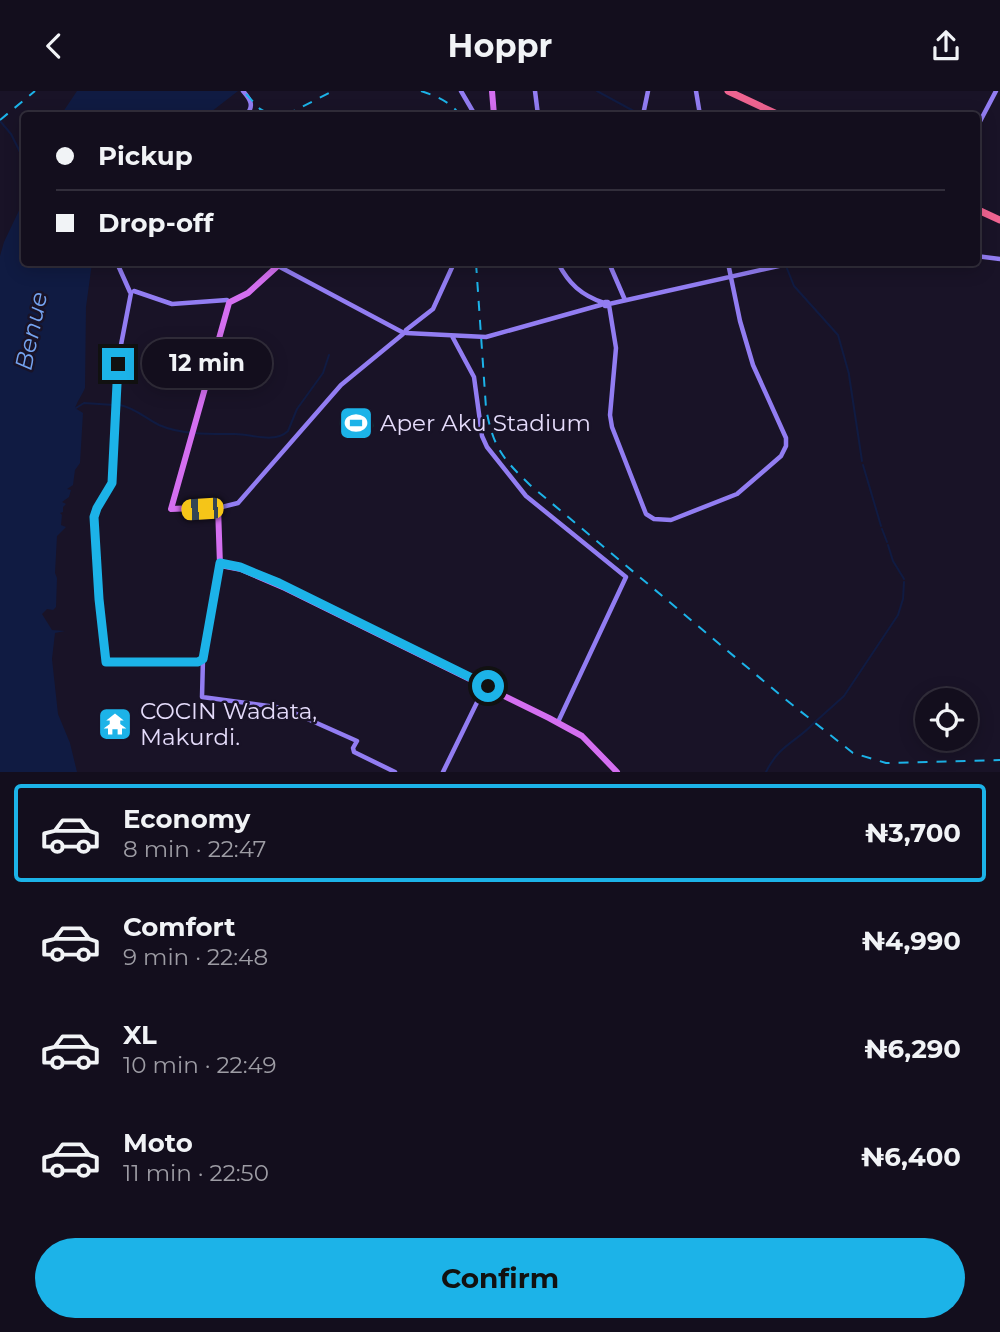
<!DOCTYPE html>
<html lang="en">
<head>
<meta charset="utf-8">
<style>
	:root { --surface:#130e1d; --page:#1c1726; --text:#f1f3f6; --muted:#9d9ca4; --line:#322e3b; --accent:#1cb3e8 }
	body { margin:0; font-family:Montserrat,sans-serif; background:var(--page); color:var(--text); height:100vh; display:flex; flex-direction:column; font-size:26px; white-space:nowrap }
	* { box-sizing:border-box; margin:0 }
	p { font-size:23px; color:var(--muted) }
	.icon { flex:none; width:38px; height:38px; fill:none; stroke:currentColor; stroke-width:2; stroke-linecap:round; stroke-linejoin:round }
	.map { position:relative; height:681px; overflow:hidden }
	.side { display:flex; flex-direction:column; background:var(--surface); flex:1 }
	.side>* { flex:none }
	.hud { position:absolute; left:21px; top:21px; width:959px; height:154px; border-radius:7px; box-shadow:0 4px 18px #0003,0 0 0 2px var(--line); display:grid; align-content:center; height:154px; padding:0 35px; background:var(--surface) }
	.fabs { position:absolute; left:915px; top:597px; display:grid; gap:14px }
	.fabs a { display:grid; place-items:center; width:63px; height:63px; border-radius:50%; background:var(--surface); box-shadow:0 4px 18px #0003,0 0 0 2px var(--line); font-size:35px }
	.end { position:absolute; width:32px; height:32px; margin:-16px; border:9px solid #1cb3e8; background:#111; box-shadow:0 0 0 4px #111 }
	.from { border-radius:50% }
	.bubble { position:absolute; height:49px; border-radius:24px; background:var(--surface); box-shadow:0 4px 18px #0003,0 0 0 2px var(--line); font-size:23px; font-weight:700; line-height:49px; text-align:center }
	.car { position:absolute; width:21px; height:42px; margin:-21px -10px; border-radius:9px; box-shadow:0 0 5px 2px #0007; background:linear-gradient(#f5c518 24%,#345 0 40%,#f5c518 0 76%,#345 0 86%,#f5c518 0) }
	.hud b { display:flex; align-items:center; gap:24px; height:66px; font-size:26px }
	.hud b+b { border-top:2px solid var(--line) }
	.hud i { width:18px; height:18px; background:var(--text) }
	ul { padding:12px 0 0; list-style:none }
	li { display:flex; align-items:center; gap:21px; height:98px; margin:0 14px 10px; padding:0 21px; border:4px solid transparent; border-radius:7px }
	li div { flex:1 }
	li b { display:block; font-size:26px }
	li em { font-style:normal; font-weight:700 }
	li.current { border-color:var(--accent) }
	li>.icon { width:63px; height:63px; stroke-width:1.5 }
	.action { display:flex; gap:14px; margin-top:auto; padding:14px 35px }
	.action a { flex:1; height:80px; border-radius:42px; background:var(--accent); color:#111; font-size:28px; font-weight:700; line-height:80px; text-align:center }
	header { display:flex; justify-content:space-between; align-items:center; height:91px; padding:0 35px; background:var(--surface); font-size:32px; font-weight:700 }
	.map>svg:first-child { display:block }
	.green { fill:#162d31 }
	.water { fill:#101b42 }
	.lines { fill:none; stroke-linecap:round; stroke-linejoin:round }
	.stream { stroke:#101b42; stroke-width:2 }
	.secondary { stroke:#927df2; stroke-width:4.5 }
	.primary { stroke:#d46ff0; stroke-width:6 }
	.highway { stroke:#ef6491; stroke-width:7 }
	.rail { stroke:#1cb3e8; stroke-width:2; stroke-dasharray:10 9; stroke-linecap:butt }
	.route { stroke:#1cb3e8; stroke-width:9 }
	.labels { text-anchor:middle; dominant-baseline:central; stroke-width:5; stroke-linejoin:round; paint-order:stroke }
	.poi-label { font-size:23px; fill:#e5dcfb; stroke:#191327; text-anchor:start }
	.water-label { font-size:24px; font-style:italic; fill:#75a4f1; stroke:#191327 }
</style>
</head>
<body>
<header><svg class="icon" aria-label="back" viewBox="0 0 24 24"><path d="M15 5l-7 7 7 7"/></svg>Hoppr<svg class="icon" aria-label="share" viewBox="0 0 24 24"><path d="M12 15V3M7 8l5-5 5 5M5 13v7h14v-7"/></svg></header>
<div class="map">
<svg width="1000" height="681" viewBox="0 0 1000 681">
	<rect width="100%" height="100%" fill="#191327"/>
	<!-- green -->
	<path class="green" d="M 349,320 L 365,321 L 371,325 L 374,335 L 368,343 L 343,342 L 339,333 L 340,326 Z"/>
	<!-- water -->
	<path class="water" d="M 77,0 L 238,0 L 207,24 L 61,24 Z
		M 24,109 L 24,172 L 92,172 L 86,216 L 85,297 C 82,304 78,309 75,317 L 83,322 L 80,372 L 75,379 L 73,394 L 67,398 L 71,399 L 69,406 L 62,411 L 66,413 L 63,416 L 63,421 L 60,422 L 62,424 L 61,434 L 66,436 L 57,445 L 55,482 L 57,487 L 56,516 L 53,519 L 47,518 L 42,523 L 52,539 L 65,540 L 55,542 L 52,568 L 58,623 L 70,652 L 77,681 L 0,681 L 0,165 L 4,151 Z"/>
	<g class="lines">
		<!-- stream -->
		<path class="stream" d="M 597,0 L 641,24
			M 0,30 L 11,43 L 24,69
			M 786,175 L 794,195 L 838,244 L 849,283
			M 849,284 L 862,370
			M 120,314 C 135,317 145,327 159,334 C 182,344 210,343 235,343 C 252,343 274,353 288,340 L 297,318 L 323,282 L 329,264
			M 76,317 L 84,312 L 114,314
			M 863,374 L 881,435
			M 882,438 L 887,451
			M 888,454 L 893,470 L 904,488
			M 815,631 L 844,605 L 898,524 L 903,508 L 904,491
			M 766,681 C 780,653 795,652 814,632"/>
		<!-- secondary -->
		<path class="secondary" d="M 243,0 C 250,8 255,15 246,24
			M 461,0 L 475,24
			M 535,0 L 538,24
			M 696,0 L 700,24
			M 643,24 L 648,0
			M 976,38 L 996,0
			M 976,165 L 1000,168
			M 117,172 L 130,201
			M 558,172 C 569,193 581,204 604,212
			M 609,172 L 625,209
			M 278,175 L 402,241
			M 134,200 L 172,213 L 227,209
			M 131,202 L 120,259 L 112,392 L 94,426 L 104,564 L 105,571 L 202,572
			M 605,211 L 608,211 L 609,215 L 605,215 Z
			M 609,213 L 792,172
			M 609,214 L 616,257 L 610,324 L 612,336 L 646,423 L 654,428 L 671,429 L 737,403 L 781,365 L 786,355 L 786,347 L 753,274 L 740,230 L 728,172
			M 406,239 L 433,218 L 454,172
			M 406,242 L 486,246 L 604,213
			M 452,245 L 474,286 L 482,345 L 487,356 L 526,405 L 626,486 L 558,631
			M 218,417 L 238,412 L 341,294 L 403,243
			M 220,474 L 203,568 L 202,606 L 283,617 L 357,650 L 353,657 L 354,661 L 395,681
			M 443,681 L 485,595"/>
		<!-- primary -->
		<path class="primary" d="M 492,0 L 494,24
			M 230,211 L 248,202 L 281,172
			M 229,212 L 171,418 L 218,416 L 220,474 L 241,478 L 285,497 L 549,627 L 582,645 L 617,681"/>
		<!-- highway -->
		<path class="highway" d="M 728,0 L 779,24
			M 976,118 L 1000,129"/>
		<!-- rail -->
		<path class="rail" d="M 421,0 C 436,5 451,11 460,24
			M 246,3 L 260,18 L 271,24
			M 286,24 L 333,0
			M 0,29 L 35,0
			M 476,172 L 486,317 C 493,356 502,367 530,394 L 785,608 L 853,662 L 886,672 L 1000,669"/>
	</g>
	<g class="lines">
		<!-- route -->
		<path class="route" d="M 118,273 L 112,392 L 97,417 L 94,426 L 99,508 L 106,571 L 198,571 L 203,568 L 220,472 L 240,476 L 279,492 L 488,595"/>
	</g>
	<!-- icons -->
	<defs>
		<g id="stadium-square" transform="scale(1.75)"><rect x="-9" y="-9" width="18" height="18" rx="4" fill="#1cb3e8" stroke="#191327"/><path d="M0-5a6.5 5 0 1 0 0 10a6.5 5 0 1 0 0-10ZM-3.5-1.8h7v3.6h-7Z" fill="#fff"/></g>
		<g id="temple-square" transform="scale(1.75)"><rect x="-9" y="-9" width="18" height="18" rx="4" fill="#1cb3e8" stroke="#191327"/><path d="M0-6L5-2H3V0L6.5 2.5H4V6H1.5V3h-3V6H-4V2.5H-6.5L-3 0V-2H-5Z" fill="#fff"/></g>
	</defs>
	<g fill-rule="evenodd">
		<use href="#stadium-square" x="356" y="332"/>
		<use href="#temple-square" x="115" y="633"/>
	</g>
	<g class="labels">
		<!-- poi labels -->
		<g class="poi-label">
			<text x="380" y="332">Aper Aku Stadium</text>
			<text x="140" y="620">COCIN Wadata,<tspan x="140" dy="26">Makurdi.</tspan></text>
		</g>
		<!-- water labels -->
		<g class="water-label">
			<text transform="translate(31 240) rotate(-78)">Benue</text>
		</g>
	</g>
</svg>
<div class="fabs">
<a><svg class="icon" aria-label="locate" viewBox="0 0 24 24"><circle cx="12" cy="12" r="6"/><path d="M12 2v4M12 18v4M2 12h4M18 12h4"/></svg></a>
</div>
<i class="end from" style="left:488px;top:595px"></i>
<i class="end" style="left:118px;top:273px"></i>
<div class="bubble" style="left:142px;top:248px;width:130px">12 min</div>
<i class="car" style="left:202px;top:418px;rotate:266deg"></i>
<div class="hud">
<b><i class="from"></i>Pickup</b>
<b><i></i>Drop-off</b>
</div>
</div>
<section class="side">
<ul>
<li class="current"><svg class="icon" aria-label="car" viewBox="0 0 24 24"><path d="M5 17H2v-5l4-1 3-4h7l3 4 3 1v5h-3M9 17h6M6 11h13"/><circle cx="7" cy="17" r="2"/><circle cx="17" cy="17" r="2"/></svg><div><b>Economy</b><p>8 min · 22:47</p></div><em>₦3,700</em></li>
<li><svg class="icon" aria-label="car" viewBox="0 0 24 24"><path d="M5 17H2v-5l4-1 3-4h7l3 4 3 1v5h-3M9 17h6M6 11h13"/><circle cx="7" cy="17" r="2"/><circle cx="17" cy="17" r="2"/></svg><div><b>Comfort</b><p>9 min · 22:48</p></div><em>₦4,990</em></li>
<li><svg class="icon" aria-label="car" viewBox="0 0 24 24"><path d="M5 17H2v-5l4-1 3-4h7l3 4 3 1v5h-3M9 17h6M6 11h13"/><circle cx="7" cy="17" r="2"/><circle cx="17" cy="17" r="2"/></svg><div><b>XL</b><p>10 min · 22:49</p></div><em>₦6,290</em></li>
<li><svg class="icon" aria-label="car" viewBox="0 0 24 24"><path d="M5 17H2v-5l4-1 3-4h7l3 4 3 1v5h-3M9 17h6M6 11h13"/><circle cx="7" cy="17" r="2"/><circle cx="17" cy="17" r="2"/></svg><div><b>Moto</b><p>11 min · 22:50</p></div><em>₦6,400</em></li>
</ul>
<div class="action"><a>Confirm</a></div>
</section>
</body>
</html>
